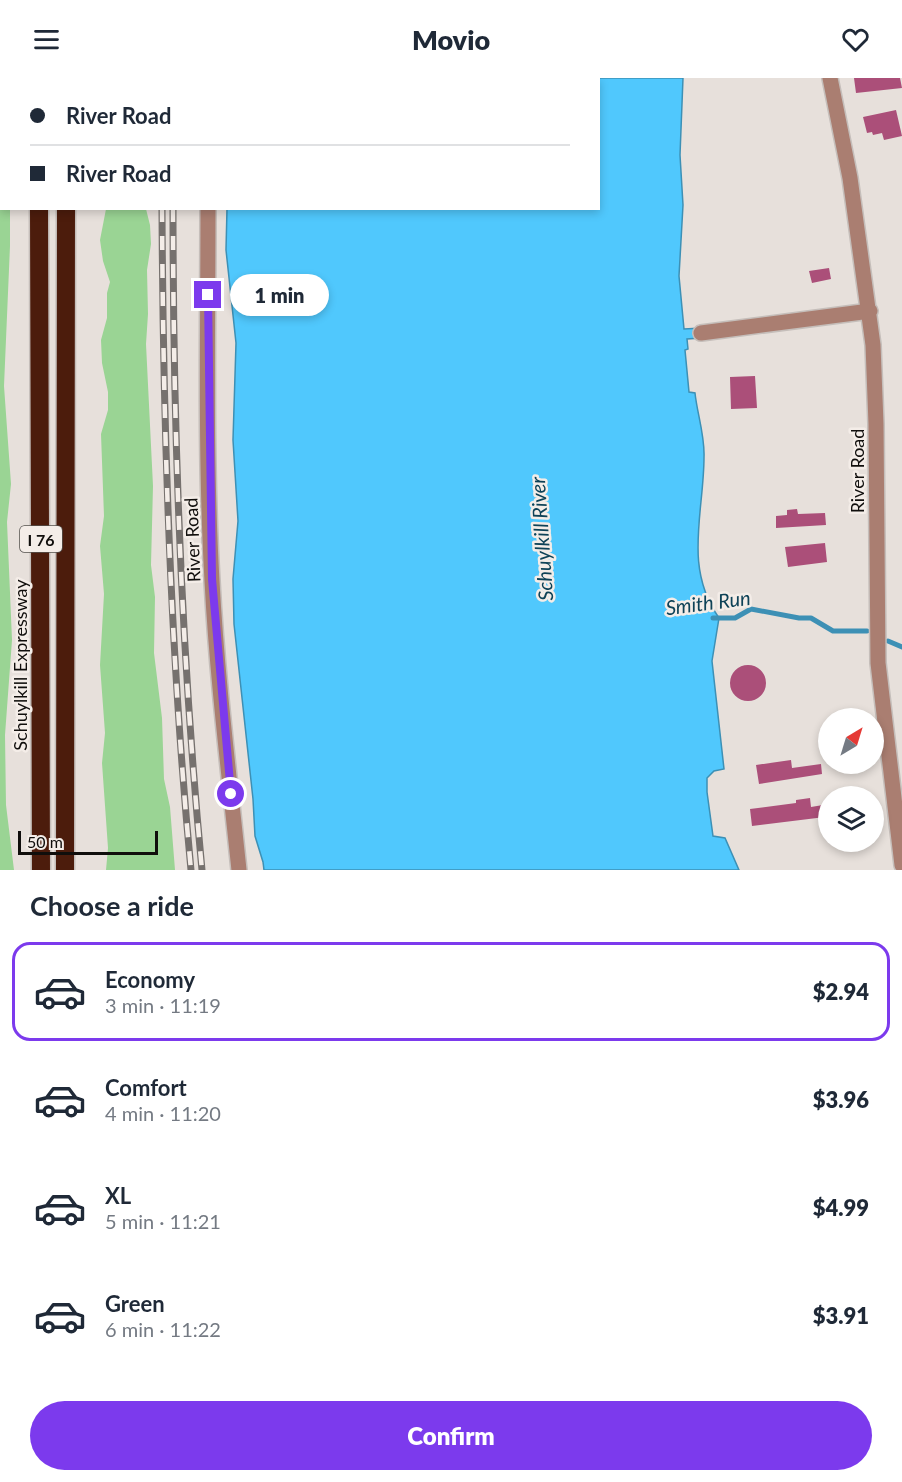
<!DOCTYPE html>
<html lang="en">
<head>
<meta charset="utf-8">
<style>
	:root { --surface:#fff; --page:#f2f2f3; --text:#1f2937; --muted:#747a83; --line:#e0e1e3; --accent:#7c3aed }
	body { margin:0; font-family:Lato,sans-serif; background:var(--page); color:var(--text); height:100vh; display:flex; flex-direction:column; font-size:22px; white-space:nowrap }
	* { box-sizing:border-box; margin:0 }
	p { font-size:20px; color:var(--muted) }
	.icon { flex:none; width:33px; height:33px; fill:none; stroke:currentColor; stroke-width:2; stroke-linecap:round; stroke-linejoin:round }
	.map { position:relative; height:792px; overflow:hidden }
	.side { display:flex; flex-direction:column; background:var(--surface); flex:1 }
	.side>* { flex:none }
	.guide { position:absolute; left:0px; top:0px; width:600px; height:132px; box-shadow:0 3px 9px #0003; display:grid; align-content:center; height:132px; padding:0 30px; background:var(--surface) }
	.needle { width:39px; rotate:38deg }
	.fabs { position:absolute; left:818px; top:630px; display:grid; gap:12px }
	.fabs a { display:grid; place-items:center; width:66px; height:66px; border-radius:50%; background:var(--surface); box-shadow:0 3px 9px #0003; font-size:30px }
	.scale { position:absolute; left:18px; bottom:15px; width:140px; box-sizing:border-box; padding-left:6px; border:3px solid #100e0c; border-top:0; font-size:16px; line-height:21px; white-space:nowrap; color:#100e0c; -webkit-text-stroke:4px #f4ede8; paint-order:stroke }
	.end { position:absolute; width:27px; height:27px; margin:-14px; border:8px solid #7c3aed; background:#fff; box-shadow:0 0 0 3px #fff }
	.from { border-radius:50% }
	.bubble { position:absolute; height:42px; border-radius:21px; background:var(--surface); box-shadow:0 3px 9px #0003; font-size:20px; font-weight:800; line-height:42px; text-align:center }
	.guide b { display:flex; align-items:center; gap:21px; height:57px; font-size:22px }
	.guide b+b { border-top:2px solid var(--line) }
	.guide i { width:15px; height:15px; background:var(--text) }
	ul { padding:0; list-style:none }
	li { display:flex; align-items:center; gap:18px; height:99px; margin:0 12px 9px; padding:0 18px; border:3px solid transparent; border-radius:18px }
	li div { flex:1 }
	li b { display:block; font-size:22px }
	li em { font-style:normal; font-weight:800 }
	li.current { border-color:var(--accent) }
	li>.icon { width:54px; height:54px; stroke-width:1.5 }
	h2 { padding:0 30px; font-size:27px; line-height:72px }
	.primary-button { display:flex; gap:12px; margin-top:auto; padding:12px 30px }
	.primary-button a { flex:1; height:69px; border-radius:36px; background:var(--accent); color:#fff; font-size:24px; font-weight:800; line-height:69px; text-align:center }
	header { display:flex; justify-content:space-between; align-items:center; height:78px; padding:0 30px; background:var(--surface); font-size:27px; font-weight:800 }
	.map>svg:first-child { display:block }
	.green { fill:#9ad494 }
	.water { fill:#50c8fd; stroke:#3d90b5; stroke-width:1.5 }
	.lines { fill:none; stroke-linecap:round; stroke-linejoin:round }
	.stream { stroke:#3d90b5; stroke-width:5 }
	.building { fill:#ab4f79 }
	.minor-casing { stroke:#c5beba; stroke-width:18 }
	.highway-casing { stroke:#c5beba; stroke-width:21 }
	.minor { stroke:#aa7e71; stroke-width:15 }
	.highway { stroke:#4c1c0c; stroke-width:18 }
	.rail-casing { stroke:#76716e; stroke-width:7 }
	.rail { stroke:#f4ede8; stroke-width:4.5; stroke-dasharray:14; stroke-linecap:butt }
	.route { stroke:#7c3aed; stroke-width:8 }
	.labels { text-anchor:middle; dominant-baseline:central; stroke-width:5; stroke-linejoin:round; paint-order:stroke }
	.shield { fill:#f4ede8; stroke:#54514e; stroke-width:1.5 }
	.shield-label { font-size:16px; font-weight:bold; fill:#100e0c }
	.street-label { font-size:18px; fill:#100e0c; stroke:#f4ede8 }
	.water-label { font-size:20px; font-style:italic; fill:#0e4257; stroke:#f4ede8 }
</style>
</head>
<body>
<header><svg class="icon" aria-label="menu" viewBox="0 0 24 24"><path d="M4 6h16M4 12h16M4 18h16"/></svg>Movio<svg class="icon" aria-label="heart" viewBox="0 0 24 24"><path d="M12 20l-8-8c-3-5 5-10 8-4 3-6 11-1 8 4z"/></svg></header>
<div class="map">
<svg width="902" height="792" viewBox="0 0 902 792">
	<rect width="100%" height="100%" fill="#e7e0db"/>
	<!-- green -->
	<path class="green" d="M 0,0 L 7,1 L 2,2 L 2,130 L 10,131 L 10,168 L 4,308 L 11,406 L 7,444 L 12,562 L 5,657 L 6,727 L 14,792 L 0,792 Z
		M 106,131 L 146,131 L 150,147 L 151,166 L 147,192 L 148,236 L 146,266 L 153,408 L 151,487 L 155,519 L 154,575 L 162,640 L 164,701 L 170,729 L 175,792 L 106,792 L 108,770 L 102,685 L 105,655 L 100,587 L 104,516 L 100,468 L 104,438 L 101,356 L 108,332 L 108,314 L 102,285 L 101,262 L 107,240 L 107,215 L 110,204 L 103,183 L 100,162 Z"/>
	<!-- water -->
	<path class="water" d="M 230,0 L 683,0 L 680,77 L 683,127 L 679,198 L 684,251 L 701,250 L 701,260 L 687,261 L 688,271 L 685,272 L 689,314 L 695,315 C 697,335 705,358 704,379 C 704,435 683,489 719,540 L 712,583 L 724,691 L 714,693 L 707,700 L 707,714 L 713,758 L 725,760 L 739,792 L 264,792 L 263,784 L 255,758 L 253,721 L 234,546 L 233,501 L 238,443 L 233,362 L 236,265 L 226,172 L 227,131 L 598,130 L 598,2 Z"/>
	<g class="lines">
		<!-- stream -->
		<path class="stream" d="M 713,540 L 735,540 L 751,531 L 799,540 L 811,540 L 833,553 L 867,553
			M 888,563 L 902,569"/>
	</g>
	<!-- building -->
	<path class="building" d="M 854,0 L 900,0 L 902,10 L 856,15 Z
		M 896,32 L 902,58 L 884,62 L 882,55 L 873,57 L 872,54 L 867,55 L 863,39 Z
		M 829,190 L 831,201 L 812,205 L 809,193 Z
		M 755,298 L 757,330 L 731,331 L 730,299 Z
		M 797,431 L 798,436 L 825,435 L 826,447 L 776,450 L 776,438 L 787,437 L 787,432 Z
		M 825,465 L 827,484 L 788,489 L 785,469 Z
		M730 605a18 18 0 1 1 36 0a18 18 0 1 1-36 0Z
		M 791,682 L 792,690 L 821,686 L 822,696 L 759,706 L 756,687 Z
		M 810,720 L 811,729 L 823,727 L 825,739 L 752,748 L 750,731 L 796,725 L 796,722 Z"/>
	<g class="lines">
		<!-- minor casing -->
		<g class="minor-casing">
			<path id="minor" d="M 830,0 L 850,100 L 873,267 L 876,346 L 878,585 L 902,787
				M 209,2 L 209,0
				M 208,130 C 208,254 205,379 212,503 C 217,599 229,696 239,792
				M 701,255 L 870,233"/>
		</g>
		<!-- highway casing -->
		<g class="highway-casing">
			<path id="highway" d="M 39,0 L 39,2
				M 66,2 L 66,0
				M 39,130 L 41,792
				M 65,792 L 66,130"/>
		</g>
		<!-- minor -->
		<use href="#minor" class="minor"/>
		<!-- highway -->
		<use href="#highway" class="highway"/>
		<!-- rail casing -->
		<g class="rail-casing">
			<path id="rail" d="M 162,0 L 162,2
				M 173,0 L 173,2
				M 162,130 C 163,352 170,572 191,792
				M 173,130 C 173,352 181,572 202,792"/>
		</g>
		<!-- rail -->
		<use href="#rail" class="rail"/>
	</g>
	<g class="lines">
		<!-- route -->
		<path class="route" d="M 208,217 L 212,501 L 231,716"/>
	</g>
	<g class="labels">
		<!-- shield labels -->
		<rect class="shield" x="20" y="448" width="42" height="26" rx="4.5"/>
		<g class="shield-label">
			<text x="41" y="461">I 76</text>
		</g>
		<!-- street labels -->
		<g class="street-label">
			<text transform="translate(857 393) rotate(-90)">River Road</text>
			<text transform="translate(192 462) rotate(-92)">River Road</text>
			<text transform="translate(20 587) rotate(-90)">Schuylkill Expressway</text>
		</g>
		<!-- water labels -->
		<g class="water-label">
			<text transform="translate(541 461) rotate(-94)">Schuylkill River</text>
			<text transform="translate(708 524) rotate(-7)">Smith Run</text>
		</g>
	</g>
</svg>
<div class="fabs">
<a><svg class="needle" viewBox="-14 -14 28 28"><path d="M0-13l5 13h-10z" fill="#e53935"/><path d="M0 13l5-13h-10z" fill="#747a83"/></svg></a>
<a><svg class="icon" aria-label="layers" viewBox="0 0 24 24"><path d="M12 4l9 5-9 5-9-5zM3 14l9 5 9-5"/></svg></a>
</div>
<div class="scale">50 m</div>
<i class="end from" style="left:231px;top:716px"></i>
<i class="end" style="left:208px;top:217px"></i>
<div class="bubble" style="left:230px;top:196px;width:99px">1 min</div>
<div class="guide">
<b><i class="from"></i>River Road</b>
<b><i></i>River Road</b>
</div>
</div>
<section class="side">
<h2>Choose a ride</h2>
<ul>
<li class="current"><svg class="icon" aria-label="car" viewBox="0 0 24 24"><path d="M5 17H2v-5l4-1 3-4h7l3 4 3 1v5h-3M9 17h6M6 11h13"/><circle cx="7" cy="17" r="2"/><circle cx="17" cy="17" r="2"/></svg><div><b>Economy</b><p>3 min · 11:19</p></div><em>$2.94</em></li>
<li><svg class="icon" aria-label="car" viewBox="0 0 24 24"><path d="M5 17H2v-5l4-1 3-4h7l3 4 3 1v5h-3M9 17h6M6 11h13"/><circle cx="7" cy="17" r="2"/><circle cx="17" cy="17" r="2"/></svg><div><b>Comfort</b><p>4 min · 11:20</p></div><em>$3.96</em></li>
<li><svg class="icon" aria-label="car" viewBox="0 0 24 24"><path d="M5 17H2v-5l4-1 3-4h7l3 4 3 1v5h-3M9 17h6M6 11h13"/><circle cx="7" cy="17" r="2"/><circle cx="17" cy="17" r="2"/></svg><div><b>XL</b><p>5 min · 11:21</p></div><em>$4.99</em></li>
<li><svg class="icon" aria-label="car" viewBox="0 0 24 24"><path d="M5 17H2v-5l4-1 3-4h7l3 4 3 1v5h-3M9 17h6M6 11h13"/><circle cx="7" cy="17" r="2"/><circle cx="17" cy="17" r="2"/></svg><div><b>Green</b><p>6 min · 11:22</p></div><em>$3.91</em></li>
</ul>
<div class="primary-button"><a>Confirm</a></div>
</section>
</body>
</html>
